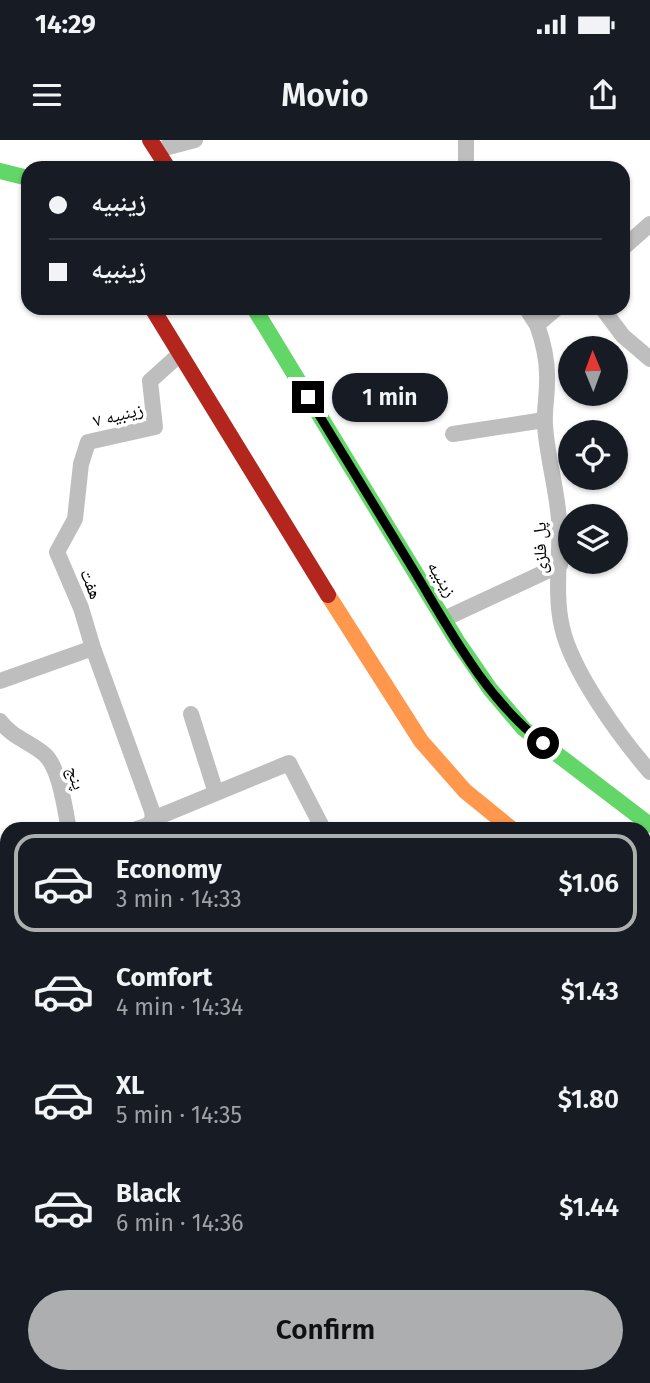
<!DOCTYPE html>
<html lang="en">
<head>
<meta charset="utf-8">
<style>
	:root { --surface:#171b24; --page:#20242c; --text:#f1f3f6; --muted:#9ea1a6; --line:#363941; --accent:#adaeaf }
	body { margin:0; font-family:"Fira Sans","Noto Naskh Arabic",sans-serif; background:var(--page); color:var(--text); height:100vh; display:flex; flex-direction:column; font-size:26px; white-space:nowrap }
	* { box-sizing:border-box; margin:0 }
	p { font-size:23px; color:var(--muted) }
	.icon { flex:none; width:38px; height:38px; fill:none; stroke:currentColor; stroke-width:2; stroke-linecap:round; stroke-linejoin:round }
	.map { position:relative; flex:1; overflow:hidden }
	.drawer { position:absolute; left:0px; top:682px; width:651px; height:562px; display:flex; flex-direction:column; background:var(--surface); border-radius:21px 21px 0 0; box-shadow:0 2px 5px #0004 }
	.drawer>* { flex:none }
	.hud { position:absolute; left:21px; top:21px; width:609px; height:154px; border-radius:21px; box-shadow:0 2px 5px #0004; display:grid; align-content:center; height:154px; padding:0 28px; background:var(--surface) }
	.needle { width:46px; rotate:359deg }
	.buttons { position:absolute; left:558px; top:196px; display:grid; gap:14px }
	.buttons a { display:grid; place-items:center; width:70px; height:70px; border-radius:50%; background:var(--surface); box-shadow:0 2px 5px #0004; font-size:35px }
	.end { position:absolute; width:32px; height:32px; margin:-16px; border:9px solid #000; background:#fff; box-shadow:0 0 0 4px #fff }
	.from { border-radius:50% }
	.bubble { position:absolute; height:49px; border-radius:24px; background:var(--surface); box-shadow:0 2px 5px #0004; font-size:23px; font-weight:600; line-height:49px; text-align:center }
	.hud b { display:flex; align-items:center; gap:24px; height:66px; font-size:26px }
	.hud b+b { border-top:2px solid var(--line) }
	.hud i { width:18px; height:18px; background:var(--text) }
	ul { padding:12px 0 0; list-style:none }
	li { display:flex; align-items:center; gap:21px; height:98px; margin:0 14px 10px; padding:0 14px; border:4px solid transparent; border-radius:21px }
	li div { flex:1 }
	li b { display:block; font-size:26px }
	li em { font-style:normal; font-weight:600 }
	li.active { border-color:var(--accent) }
	li>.icon { width:63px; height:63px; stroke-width:1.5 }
	.action { display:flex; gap:14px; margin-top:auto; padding:14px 28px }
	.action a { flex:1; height:80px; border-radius:42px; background:var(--accent); color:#111; font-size:28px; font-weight:600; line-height:80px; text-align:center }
	.status { display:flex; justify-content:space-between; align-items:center; height:49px; padding:0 35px; background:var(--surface); direction:ltr }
	.status svg { height:19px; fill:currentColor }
	header { display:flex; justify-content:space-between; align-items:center; height:91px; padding:0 28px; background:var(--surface); font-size:32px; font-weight:600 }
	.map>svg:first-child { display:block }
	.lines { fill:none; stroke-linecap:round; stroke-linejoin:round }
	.street { stroke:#bebebe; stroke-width:16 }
	.fast { stroke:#63d668; stroke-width:16 }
	.slow { stroke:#ff974d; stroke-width:16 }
	.jam { stroke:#b3261e; stroke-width:16 }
	.route { stroke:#000; stroke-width:9 }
	.labels { text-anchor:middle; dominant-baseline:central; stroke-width:7; stroke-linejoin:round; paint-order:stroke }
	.street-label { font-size:18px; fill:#000; stroke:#fff }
</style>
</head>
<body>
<div class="status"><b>14:29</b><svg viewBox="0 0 49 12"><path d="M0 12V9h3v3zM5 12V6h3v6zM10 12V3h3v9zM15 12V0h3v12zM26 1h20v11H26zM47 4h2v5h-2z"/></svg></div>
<header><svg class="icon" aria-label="menu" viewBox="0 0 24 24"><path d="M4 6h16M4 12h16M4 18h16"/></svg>Movio<svg class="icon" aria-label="share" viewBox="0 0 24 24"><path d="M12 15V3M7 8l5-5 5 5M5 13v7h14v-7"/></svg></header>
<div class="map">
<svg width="650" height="1243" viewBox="0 0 650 1243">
	<rect width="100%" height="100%" fill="#fff"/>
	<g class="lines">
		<!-- street -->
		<path class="street" d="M 466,0 L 466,28
			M 157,10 L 195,0
			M 623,108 L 650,84
			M 526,168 L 537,185
			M 557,168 L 537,185 C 544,204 548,223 547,243 C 547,257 544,271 545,285 C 547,317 557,349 559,380 C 561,415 554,453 562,487 C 572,532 620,597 650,632
			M 602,168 L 623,196 L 650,219
			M 453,294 L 544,280
			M 444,479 L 560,425
			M 93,508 L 152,671 L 153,679
			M 0,541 L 93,508 L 81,468 L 57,412 L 75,379 L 81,324 L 88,302 L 155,287 L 150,241 L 180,214
			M 191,574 L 216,653
			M 0,581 C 12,597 28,601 43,613 C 60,626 65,670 69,690
			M 134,690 L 148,685 L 153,679 L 289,623 L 322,687
			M 0,780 L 7,785
			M 644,822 L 650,815
			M 0,1028 L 4,1031 L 7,1048
			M 644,1069 L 650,1069
			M 0,1201 L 7,1200
			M 536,1243 L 536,1237"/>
		<!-- fast -->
		<path class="fast" d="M 0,31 L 28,38
			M 254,168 L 457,501 L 490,549 L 524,589 L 650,685
			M 644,786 L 650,790"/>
		<!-- slow -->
		<path class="slow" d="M 328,455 L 421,601 L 465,651 L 513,690"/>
		<!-- jam -->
		<path class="jam" d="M 150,0 L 168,28
			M 152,168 L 328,455"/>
	</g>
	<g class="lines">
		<!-- route -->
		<path class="route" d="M 308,257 C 344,316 380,375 416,434 C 452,494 487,560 543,603"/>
	</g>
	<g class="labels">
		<!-- street labels -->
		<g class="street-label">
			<text transform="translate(118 275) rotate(-14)">زینبیه ۷</text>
			<text transform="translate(540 408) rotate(-91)">پل فلزی</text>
			<text transform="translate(442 439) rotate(59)">زینبیه</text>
			<text transform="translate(91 444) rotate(68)">هفت</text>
			<text transform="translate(76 638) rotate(73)">پنج</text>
		</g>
	</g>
</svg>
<div class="buttons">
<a><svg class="needle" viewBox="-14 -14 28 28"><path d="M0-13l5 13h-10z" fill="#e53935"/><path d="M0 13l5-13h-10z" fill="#9ea1a6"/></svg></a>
<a><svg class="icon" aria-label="locate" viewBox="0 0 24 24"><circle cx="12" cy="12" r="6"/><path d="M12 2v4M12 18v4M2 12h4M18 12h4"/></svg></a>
<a><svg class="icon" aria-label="layers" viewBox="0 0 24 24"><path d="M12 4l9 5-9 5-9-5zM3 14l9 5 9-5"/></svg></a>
</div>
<i class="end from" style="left:543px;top:603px"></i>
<i class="end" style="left:308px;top:257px"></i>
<div class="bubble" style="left:332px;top:233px;width:116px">1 min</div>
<div class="hud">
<b><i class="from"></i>زینبیه</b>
<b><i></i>زینبیه</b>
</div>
<section class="drawer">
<ul>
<li class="active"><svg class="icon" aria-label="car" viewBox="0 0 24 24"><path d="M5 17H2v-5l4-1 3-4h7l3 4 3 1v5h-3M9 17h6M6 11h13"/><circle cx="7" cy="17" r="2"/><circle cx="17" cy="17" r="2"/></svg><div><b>Economy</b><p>3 min · 14:33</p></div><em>$1.06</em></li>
<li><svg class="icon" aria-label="car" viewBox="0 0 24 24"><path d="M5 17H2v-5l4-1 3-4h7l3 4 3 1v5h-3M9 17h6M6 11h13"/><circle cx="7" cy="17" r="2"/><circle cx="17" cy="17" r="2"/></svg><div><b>Comfort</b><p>4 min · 14:34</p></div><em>$1.43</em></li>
<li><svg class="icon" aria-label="car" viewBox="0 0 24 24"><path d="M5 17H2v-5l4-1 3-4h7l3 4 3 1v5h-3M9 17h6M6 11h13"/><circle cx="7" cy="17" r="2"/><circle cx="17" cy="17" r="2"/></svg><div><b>XL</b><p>5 min · 14:35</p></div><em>$1.80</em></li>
<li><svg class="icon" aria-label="car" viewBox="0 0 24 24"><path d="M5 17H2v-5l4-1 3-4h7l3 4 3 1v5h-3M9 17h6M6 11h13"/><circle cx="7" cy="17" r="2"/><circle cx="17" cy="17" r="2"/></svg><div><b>Black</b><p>6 min · 14:36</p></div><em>$1.44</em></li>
</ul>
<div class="action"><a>Confirm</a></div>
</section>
</div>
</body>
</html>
